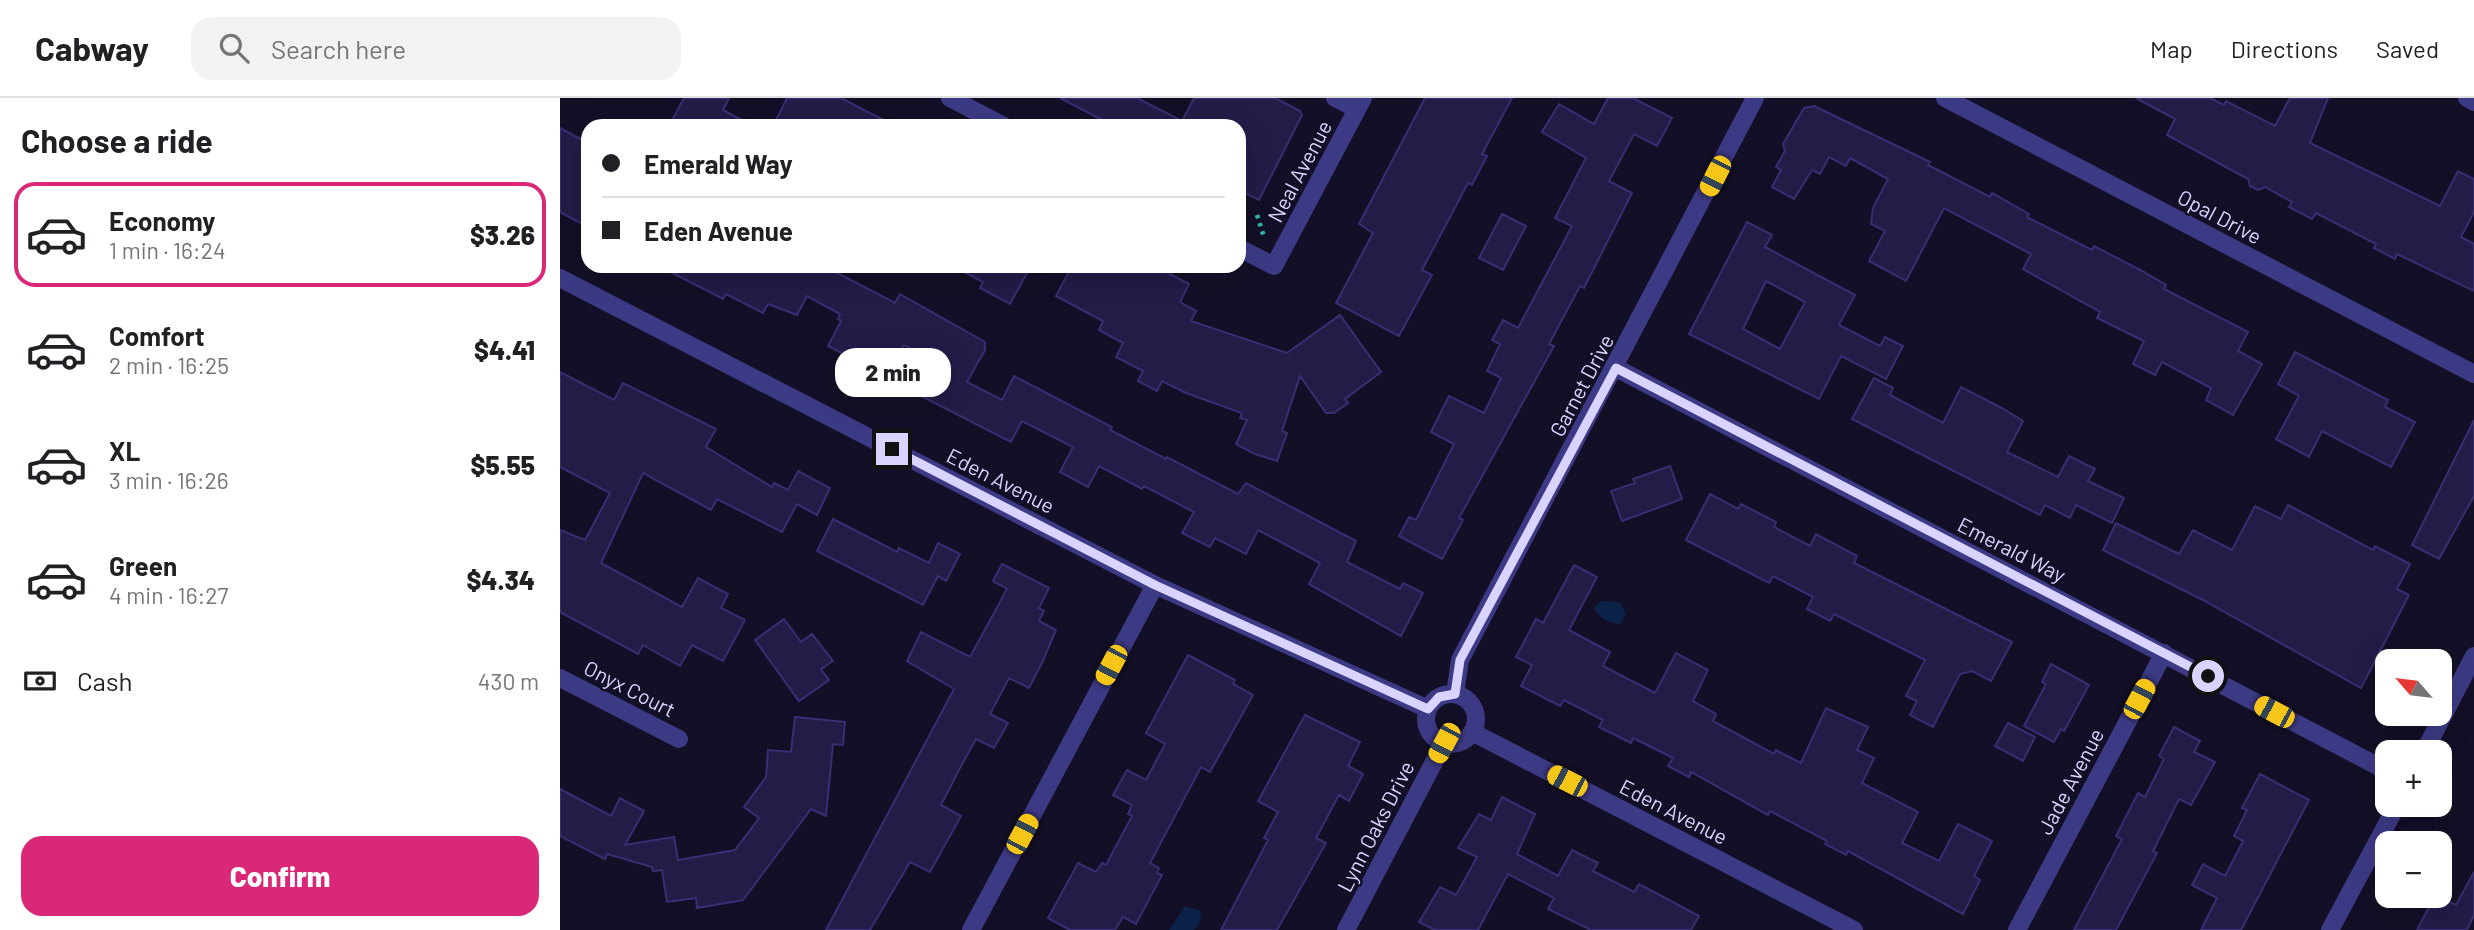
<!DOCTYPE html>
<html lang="en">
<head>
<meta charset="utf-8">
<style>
	:root { --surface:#fff; --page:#f2f2f2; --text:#202124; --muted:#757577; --line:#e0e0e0; --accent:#db2777 }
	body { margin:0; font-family:Barlow,sans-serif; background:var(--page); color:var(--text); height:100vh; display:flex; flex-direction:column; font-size:26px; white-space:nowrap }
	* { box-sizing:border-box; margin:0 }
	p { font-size:23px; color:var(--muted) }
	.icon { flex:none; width:38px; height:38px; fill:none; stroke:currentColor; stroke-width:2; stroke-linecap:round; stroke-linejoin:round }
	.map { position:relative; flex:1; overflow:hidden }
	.drawer { display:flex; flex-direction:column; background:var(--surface); width:560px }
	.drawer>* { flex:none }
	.banner { position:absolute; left:21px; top:21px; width:665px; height:154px; border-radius:21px; box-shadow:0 7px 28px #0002; display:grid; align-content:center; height:154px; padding:0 21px; background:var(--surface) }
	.needle { width:46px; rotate:298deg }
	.buttons { position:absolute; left:1815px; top:551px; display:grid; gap:14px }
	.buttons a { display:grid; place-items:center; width:77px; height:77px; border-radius:14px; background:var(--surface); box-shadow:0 7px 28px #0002; font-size:35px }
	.end { position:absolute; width:32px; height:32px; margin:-16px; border:9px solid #d9d4ff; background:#111; box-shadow:0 0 0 4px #111 }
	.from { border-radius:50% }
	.bubble { position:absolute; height:49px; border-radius:21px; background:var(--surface); box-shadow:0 7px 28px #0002; font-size:23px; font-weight:800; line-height:49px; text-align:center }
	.car { position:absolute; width:21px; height:42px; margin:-21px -10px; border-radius:9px; box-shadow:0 0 5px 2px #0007; background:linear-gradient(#f5c518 24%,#345 0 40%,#f5c518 0 76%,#345 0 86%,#f5c518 0) }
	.banner b { display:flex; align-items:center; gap:24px; height:66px; font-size:26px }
	.banner b+b { border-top:2px solid var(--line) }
	.banner i { width:18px; height:18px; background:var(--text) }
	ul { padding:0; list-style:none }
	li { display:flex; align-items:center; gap:21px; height:105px; margin:0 14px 10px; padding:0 7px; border:4px solid transparent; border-radius:21px }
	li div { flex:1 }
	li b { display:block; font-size:26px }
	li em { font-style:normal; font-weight:800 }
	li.current { border-color:var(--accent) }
	li>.icon { width:63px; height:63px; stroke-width:1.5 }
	h2 { padding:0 21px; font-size:32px; line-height:84px }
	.pay { display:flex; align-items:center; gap:18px; height:77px; padding:0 21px; font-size:26px }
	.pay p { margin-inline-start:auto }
	.action { display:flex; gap:14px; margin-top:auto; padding:14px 21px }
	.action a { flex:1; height:80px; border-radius:21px; background:var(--accent); color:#fff; font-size:28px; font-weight:800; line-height:80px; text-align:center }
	header { display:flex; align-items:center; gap:42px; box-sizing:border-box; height:98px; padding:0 35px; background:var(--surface); border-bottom:2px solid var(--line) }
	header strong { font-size:33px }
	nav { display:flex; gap:38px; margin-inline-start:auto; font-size:24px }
	.search { width:490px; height:63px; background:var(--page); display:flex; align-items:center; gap:18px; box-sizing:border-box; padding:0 24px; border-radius:21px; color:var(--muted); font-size:26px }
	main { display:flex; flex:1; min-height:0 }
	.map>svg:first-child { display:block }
	.water { fill:#0c2248 }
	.building { fill:#241b47; stroke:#3b2d73; stroke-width:2; fill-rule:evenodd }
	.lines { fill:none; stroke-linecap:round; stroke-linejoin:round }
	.path { stroke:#2fb8b0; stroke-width:4.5; stroke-dasharray:3.5 5; stroke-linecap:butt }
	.minor { stroke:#3d3a85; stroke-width:18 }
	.route { stroke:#d9d4ff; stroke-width:9 }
	.labels { text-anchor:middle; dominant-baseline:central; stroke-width:5; stroke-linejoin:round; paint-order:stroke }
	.street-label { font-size:21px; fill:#d9d4ff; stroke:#130f26 }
</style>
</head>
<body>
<header>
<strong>Cabway</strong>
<div class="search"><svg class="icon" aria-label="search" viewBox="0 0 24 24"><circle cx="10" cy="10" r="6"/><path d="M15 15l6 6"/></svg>Search here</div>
<nav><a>Map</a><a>Directions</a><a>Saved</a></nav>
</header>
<main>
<section class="drawer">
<h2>Choose a ride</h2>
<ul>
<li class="current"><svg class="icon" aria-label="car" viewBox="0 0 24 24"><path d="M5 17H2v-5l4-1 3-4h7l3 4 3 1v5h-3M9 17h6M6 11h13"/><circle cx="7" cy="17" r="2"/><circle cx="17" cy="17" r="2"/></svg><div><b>Economy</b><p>1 min · 16:24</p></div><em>$3.26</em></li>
<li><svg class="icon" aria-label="car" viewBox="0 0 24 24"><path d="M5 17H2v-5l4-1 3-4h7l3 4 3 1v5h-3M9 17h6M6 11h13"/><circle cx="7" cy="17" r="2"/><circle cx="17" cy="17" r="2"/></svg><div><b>Comfort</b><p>2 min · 16:25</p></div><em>$4.41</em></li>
<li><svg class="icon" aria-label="car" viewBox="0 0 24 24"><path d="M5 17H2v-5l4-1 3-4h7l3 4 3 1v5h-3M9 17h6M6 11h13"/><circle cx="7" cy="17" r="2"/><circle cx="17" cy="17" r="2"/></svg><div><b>XL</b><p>3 min · 16:26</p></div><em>$5.55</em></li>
<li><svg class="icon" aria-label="car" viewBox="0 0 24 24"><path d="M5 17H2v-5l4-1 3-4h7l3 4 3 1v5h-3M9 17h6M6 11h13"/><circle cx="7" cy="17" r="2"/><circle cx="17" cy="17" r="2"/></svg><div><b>Green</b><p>4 min · 16:27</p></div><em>$4.34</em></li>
</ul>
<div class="pay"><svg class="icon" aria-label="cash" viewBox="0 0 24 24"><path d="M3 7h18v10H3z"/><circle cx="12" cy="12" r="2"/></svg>Cash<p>430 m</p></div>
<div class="action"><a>Confirm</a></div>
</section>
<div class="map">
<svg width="1914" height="832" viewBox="0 0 1914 832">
	<rect width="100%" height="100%" fill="#130f26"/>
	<!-- water -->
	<path class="water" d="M 1041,503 L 1059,504 L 1066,515 L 1061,526 C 1049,525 1040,521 1034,510 Z
		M 625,808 L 641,813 L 640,825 L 634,832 L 609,832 Z"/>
	<!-- building -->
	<path class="building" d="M 124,0 L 169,0 L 163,12 L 193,28 L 109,28 Z
		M 227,0 L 281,0 L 335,28 L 213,28 Z
		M 500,0 L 577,0 L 622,23 L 634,0 L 715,0 L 740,13 L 742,17 L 699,102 L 679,92 L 679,28 L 554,28 Z
		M 865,0 L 952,0 L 922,56 L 927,58 L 912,87 L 908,85 L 862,172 L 872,177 L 839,238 L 776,205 L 813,135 L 799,126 Z
		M 1048,0 L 1073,0 L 1112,20 L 1097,48 L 1074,36 L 1049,83 L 1072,95 L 1024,190 L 1020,188 L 989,246 L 994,248 L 899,420 L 903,422 L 882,461 L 839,438 L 849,419 L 856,422 L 894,346 L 871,334 L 889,298 L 924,315 L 941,280 L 927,273 L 940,246 L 932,242 L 943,222 L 958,230 L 1012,128 L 995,120 L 1026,60 L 982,34 L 999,6 L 1034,26 Z
		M 1576,0 L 1650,0 L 1664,7 L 1666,3 L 1715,28 L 1730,0 L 1768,0 L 1750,45 L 1880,108 L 1898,73 L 1914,81 L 1914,114 L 1901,139 L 1914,146 L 1914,193 L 1837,156 L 1835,161 L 1814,150 L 1816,146 L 1756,115 L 1752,121 L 1729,109 L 1732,104 L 1705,89 L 1698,92 L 1690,88 L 1688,81 L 1607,37 L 1615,21 Z
		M 1254,8 L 1370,64 L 1368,67 L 1430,99 L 1432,95 L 1469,116 L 1467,119 L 1518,145 L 1532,152 L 1534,148 L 1582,173 L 1606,187 L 1604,191 L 1688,234 L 1678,253 L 1702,266 L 1673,317 L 1646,302 L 1651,290 L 1602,264 L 1595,277 L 1573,266 L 1584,243 L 1537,220 L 1540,214 L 1463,171 L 1471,156 L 1384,110 L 1346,183 L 1309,163 L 1325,133 L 1311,126 L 1313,110 L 1328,81 L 1290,60 L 1286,68 L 1269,59 L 1260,76 L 1252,72 L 1234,101 L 1212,89 L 1221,72 L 1216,69 L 1225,53 L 1223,46 L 1244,10 Z
		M 0,30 L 24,43 L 21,48 L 28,52 L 28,129 L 0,114 Z
		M 942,116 L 966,128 L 943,172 L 919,160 Z
		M 1187,124 L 1212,137 L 1205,149 L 1295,197 L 1279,227 L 1320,248 L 1325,239 L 1343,248 L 1326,281 L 1281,258 L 1259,301 L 1129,236 ZM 1206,183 L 1245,204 L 1220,251 L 1183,231 Z
		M 99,168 L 264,168 L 335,205 L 340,196 L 425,244 L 425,252 L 407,284 L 442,302 L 454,278 L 552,329 L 550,332 L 606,361 L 607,359 L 678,396 L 686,385 L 796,443 L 787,464 L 840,491 L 843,485 L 863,495 L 841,538 L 749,486 L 760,465 L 698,432 L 686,456 L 655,440 L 650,449 L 622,435 L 634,414 L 584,388 L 582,391 L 539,368 L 528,389 L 500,374 L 513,349 L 462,323 L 451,344 L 361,298 L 379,265 L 344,247 L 328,279 L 268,248 L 281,223 L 278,221 L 280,216 L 247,198 L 237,217 L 208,206 L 203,215 L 166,196 L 163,201 Z
		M 393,168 L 471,168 L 450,206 L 420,190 L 423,184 Z
		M 512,168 L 595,168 L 629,186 L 620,204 L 636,213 L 631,223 L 727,255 L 780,217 L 821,274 L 785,301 L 788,305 L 774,315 L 766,315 L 740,278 L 722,333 L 727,335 L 717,363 L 695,356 L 676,346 L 687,322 L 680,320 L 682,315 L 626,295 L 602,283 L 597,293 L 578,283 L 583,273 L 556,259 L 563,245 L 539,232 L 543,223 L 496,198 Z
		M 1735,254 L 1828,302 L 1825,309 L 1855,324 L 1831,369 L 1762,333 L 1749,359 L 1716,341 L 1739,298 L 1718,286 Z
		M 0,274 L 54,302 L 63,285 L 156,331 L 146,349 L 212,389 L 214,385 L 228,392 L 238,373 L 270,390 L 257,417 L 237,406 L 222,434 L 157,401 L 151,412 L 83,375 L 41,465 L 122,509 L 138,480 L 168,496 L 161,510 L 185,522 L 163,563 L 132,547 L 120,568 L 83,547 L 78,556 L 0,514 L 0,432 L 25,442 L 50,395 L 0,369 Z
		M 1314,280 L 1333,290 L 1330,297 L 1383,325 L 1401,289 L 1442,310 L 1463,323 L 1447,354 L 1498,379 L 1509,358 L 1535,371 L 1528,383 L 1564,400 L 1552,425 L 1516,407 L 1510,420 L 1485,407 L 1480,417 L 1292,321 Z
		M 1914,322 L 1914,398 L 1879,461 L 1852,447 Z
		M 1110,368 L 1122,401 L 1062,423 L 1051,393 L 1075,385 L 1073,381 Z
		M 1150,396 L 1178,411 L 1181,406 L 1216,424 L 1214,429 L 1250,448 L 1256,436 L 1297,458 L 1294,465 L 1452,544 L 1431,583 L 1412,573 L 1400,576 L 1373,629 L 1350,617 L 1357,603 L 1346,598 L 1365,562 L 1274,516 L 1270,523 L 1247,511 L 1253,499 L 1213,478 L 1209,485 L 1126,442 Z
		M 1728,407 L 1813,452 L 1815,448 L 1850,466 L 1837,491 L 1849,497 L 1801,590 L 1643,502 L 1543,452 L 1556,425 L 1619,456 L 1633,432 L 1672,452 L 1695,408 L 1721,421 Z
		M 273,421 L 337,454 L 339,450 L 369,465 L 378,445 L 400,456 L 386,483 L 378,478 L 363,507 L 257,453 Z
		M 442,466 L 489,490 L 479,510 L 484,513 L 479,523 L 496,532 L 482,565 L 469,590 L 449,580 L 430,616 L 448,625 L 434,650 L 416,641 L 400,670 L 381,707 L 401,718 L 370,774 L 350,764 L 310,832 L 266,832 L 394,591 L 347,563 L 361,534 L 410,559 L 447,491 L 433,483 Z
		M 1014,467 L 1037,479 L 1009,532 L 1050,554 L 1043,568 L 1095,595 L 1116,555 L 1148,572 L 1133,603 L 1156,616 L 1153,623 L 1214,656 L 1216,652 L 1241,665 L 1266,610 L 1308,629 L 1297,652 L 1314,660 L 1302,685 L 1358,714 L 1342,745 L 1379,763 L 1398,726 L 1432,743 L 1414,778 L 1420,782 L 1403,816 L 1288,753 L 1286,757 L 1265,746 L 1267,743 L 1210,713 L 1208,717 L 1131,674 L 1129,679 L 1108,668 L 1113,660 L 1073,640 L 1071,645 L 1039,629 L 1043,622 L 1004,602 L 1000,608 L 961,588 L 972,567 L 956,559 L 976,521 L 983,525 Z
		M 224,521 L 241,544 L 252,536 L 273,563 L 261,571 L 269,582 L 239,603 L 195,542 Z
		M 628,557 L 675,582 L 673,586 L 693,597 L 650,674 L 641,669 L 590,765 L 599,770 L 597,775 L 602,777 L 576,826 L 563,819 L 555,832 L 510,832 L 488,820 L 518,765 L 536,774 L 542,765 L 546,767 L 572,718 L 568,716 L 572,707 L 553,697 L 567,672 L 586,682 L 605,646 L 586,635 Z
		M 1491,566 L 1529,587 L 1504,633 L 1501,631 L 1494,644 L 1464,628 L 1486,586 L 1482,584 Z
		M 745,617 L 800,644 L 788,668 L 803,676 L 789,703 L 779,697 L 756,740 L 766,745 L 717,832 L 661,832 L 708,742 L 704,740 L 718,714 L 698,703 Z
		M 235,619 L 285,624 L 283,647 L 273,646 L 266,718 L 251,711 L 183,802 L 137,810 L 136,800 L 107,804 L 102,772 L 93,773 L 92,769 L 47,756 L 45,761 L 0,738 L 0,691 L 51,718 L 60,700 L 84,713 L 65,747 L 114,739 L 118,762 L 175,752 L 199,720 L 184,709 L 206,679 L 208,652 L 231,654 Z
		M 1448,625 L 1475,639 L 1463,663 L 1435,648 Z
		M 1614,629 L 1640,643 L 1634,654 L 1655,664 L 1631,707 L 1619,701 L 1593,753 L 1597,755 L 1556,832 L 1514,832 L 1562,741 L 1556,738 L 1578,695 L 1585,699 L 1604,661 L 1599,658 Z
		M 1700,676 L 1749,702 L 1681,832 L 1641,832 L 1657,800 L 1632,787 L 1643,766 L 1665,778 L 1683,743 L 1674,738 L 1687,712 L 1682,710 Z
		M 942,699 L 975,716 L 957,756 L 998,778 L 1012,752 L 1038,765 L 1033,773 L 1074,794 L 1079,786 L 1139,818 L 1131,832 L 1031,832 L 988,811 L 994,800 L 948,776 L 918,832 L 875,832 L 859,824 L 880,789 L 896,797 L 917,759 L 898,750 L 919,716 L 931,722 Z
		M 1914,774 L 1914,817 L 1907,832 L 1857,832 L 1875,798 L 1896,807 Z"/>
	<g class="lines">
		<!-- path -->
		<path class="path" d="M 697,117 L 704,139"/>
		<!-- minor -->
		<path class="minor" d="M 390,0 L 444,28
			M 775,0 L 797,11
			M 1385,0 L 1914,276
			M 1907,0 L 1914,4
			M 679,150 L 714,168 L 803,0
			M 0,180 L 595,487 L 868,611
			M 1056,270 L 1827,673
			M 0,580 L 119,641
			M 895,596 L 900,562 L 1195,0
			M866 621a25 25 0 1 1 50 0a25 25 0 1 1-50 0Z
			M 912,634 L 1294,832
			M 1864,654 L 1914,558
			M 411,832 L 595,487
			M 786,832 L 884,645
			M 1457,832 L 1604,555
			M 1770,832 L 1837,707"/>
	</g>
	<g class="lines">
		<!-- route -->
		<path class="route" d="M 332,351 L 595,487 L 868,611 L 879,599 L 895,596 L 900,562 L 1056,270 L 1648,578"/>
	</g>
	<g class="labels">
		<!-- street labels -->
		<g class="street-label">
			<text transform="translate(739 73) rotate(-62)">Neal Avenue</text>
			<text transform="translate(1660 118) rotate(28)">Opal Drive</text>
			<text transform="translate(1021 287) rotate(-62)">Garnet Drive</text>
			<text transform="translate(441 382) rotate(27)">Eden Avenue</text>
			<text transform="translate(1452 451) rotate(27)">Emerald Way</text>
			<text transform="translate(70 590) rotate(27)">Onyx Court</text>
			<text transform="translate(1510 683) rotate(-62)">Jade Avenue</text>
			<text transform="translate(1114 713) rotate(27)">Eden Avenue</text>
			<text transform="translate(815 728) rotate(-63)">Lynn Oaks Drive</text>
		</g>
	</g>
</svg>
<div class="buttons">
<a><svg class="needle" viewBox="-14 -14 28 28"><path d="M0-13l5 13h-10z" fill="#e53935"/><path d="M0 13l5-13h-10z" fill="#757577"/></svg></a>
<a>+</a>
<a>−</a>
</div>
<i class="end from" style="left:1648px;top:578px"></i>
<i class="end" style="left:332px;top:351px"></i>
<div class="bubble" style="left:275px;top:250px;width:116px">2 min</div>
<i class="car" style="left:1155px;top:78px;rotate:207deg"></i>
<i class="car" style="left:551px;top:567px;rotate:208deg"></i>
<i class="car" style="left:1579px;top:601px;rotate:28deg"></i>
<i class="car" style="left:1714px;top:614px;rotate:298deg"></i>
<i class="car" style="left:884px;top:645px;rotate:208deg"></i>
<i class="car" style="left:1007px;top:683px;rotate:297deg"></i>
<i class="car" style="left:462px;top:736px;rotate:28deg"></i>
<div class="banner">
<b><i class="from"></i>Emerald Way</b>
<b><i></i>Eden Avenue</b>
</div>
</div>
</main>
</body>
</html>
